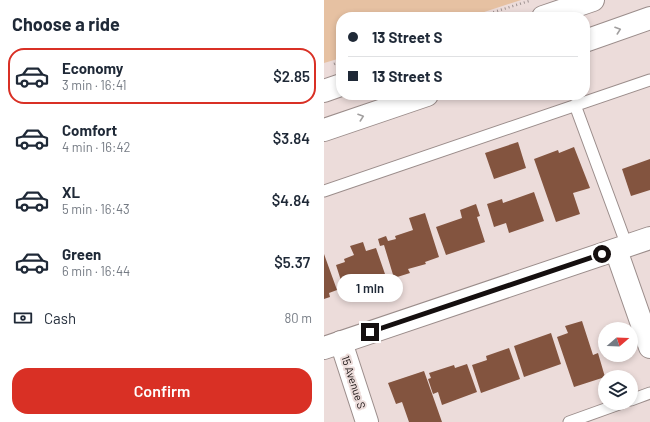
<!DOCTYPE html>
<html lang="en">
<head>
<meta charset="utf-8">
<style>
	:root { --surface:#fff; --page:#f6f6f7; --text:#1f2937; --muted:#747a83; --line:#e0e1e3; --accent:#d93025 }
	body { margin:0; font-family:Barlow,sans-serif; background:var(--page); color:var(--text); height:100vh; display:flex; flex-direction:column; font-size:15px; white-space:nowrap }
	* { box-sizing:border-box; margin:0 }
	p { font-size:13px; color:var(--muted) }
	.icon { flex:none; width:22px; height:22px; fill:none; stroke:currentColor; stroke-width:2; stroke-linecap:round; stroke-linejoin:round }
	.map { position:relative; flex:1; overflow:hidden }
	.side { display:flex; flex-direction:column; background:var(--surface); width:324px }
	.side>* { flex:none }
	.hud { position:absolute; left:12px; top:12px; width:254px; height:88px; border-radius:16px; box-shadow:0 2px 6px #0003; display:grid; align-content:center; height:88px; padding:0 12px; background:var(--surface) }
	.needle { width:26px; rotate:71deg }
	.fabs { position:absolute; left:274px; top:322px; display:grid; gap:8px }
	.fabs a { display:grid; place-items:center; width:40px; height:40px; border-radius:50%; background:var(--surface); box-shadow:0 2px 6px #0003; font-size:20px }
	.end { position:absolute; width:18px; height:18px; margin:-9px; border:5px solid #150f0f; background:#fff; box-shadow:0 0 0 2px #fff }
	.from { border-radius:50% }
	.bubble { position:absolute; height:28px; border-radius:14px; background:var(--surface); box-shadow:0 2px 6px #0003; font-size:13px; font-weight:600; line-height:28px; text-align:center }
	.hud b { display:flex; align-items:center; gap:14px; height:38px; font-size:15px }
	.hud b+b { border-top:1px solid var(--line) }
	.hud i { width:10px; height:10px; background:var(--text) }
	ul { padding:0; list-style:none }
	li { display:flex; align-items:center; gap:12px; height:56px; margin:0 8px 6px; padding:0 4px; border:2px solid transparent; border-radius:16px }
	li div { flex:1 }
	li b { display:block; font-size:15px }
	li em { font-style:normal; font-weight:600 }
	li.active { border-color:var(--accent) }
	li>.icon { width:36px; height:36px; stroke-width:1.5 }
	h2 { padding:0 12px; font-size:18px; line-height:48px }
	.pay { display:flex; align-items:center; gap:10px; height:44px; padding:0 12px; font-size:15px }
	.pay p { margin-inline-start:auto }
	.action { display:flex; gap:8px; margin-top:auto; padding:8px 12px }
	.action a { flex:1; height:46px; border-radius:16px; background:var(--accent); color:#fff; font-size:16px; font-weight:600; line-height:46px; text-align:center }
	main { display:flex; flex:1; min-height:0 }
	.map>svg:first-child { display:block }
	.green { fill:#e6c1a2 }
	.building { fill:#83543f }
	.lines { fill:none; stroke-linecap:round; stroke-linejoin:round }
	.lane-casing { stroke:#9b8d8b; stroke-width:13 }
	.street-casing { stroke:#9b8d8b; stroke-width:24 }
	.secondary-casing { stroke:#9b8d8b; stroke-width:24 }
	.primary-casing { stroke:#9b8d8b; stroke-width:24 }
	.path { stroke:#9d9190; stroke-width:2.5; stroke-dasharray:1 3; stroke-linecap:butt }
	.lane { stroke:#fff; stroke-width:11 }
	.street { stroke:#fff; stroke-width:22 }
	.secondary { stroke:#fff; stroke-width:22 }
	.primary { stroke:#fff; stroke-width:22 }
	.oneway { stroke:#a19f9f }
	.route { stroke:#150f0f; stroke-width:5 }
	.labels { text-anchor:middle; dominant-baseline:central; stroke-width:4; stroke-linejoin:round; paint-order:stroke }
	.street-label { font-size:11px; fill:#150f0f; stroke:#ecdcda }
</style>
</head>
<body>
<main>
<section class="side">
<h2>Choose a ride</h2>
<ul>
<li class="active"><svg class="icon" aria-label="car" viewBox="0 0 24 24"><path d="M5 17H2v-5l4-1 3-4h7l3 4 3 1v5h-3M9 17h6M6 11h13"/><circle cx="7" cy="17" r="2"/><circle cx="17" cy="17" r="2"/></svg><div><b>Economy</b><p>3 min · 16:41</p></div><em>$2.85</em></li>
<li><svg class="icon" aria-label="car" viewBox="0 0 24 24"><path d="M5 17H2v-5l4-1 3-4h7l3 4 3 1v5h-3M9 17h6M6 11h13"/><circle cx="7" cy="17" r="2"/><circle cx="17" cy="17" r="2"/></svg><div><b>Comfort</b><p>4 min · 16:42</p></div><em>$3.84</em></li>
<li><svg class="icon" aria-label="car" viewBox="0 0 24 24"><path d="M5 17H2v-5l4-1 3-4h7l3 4 3 1v5h-3M9 17h6M6 11h13"/><circle cx="7" cy="17" r="2"/><circle cx="17" cy="17" r="2"/></svg><div><b>XL</b><p>5 min · 16:43</p></div><em>$4.84</em></li>
<li><svg class="icon" aria-label="car" viewBox="0 0 24 24"><path d="M5 17H2v-5l4-1 3-4h7l3 4 3 1v5h-3M9 17h6M6 11h13"/><circle cx="7" cy="17" r="2"/><circle cx="17" cy="17" r="2"/></svg><div><b>Green</b><p>6 min · 16:44</p></div><em>$5.37</em></li>
</ul>
<div class="pay"><svg class="icon" aria-label="cash" viewBox="0 0 24 24"><path d="M3 7h18v10H3z"/><circle cx="12" cy="12" r="2"/></svg>Cash<p>80 m</p></div>
<div class="action"><a>Confirm</a></div>
</section>
<div class="map">
<svg width="326" height="422" viewBox="0 0 326 422">
	<rect width="100%" height="100%" fill="#ecdcda"/>
	<!-- green -->
	<path class="green" d="M 0,0 L 197,0 L 145,17 L 17,17 L 17,58 L 0,63 Z"/>
	<!-- building -->
	<path class="building" d="M 194,142 L 202,168 L 170,179 L 161,153 Z
		M 250,147 L 266,188 L 249,193 L 256,214 L 232,222 L 210,159 L 234,150 L 235,153 Z
		M 326,159 L 326,190 L 307,196 L 298,169 Z
		M 210,192 L 220,221 L 185,233 L 182,223 L 170,227 L 163,204 L 178,199 L 179,203 Z
		M 152,204 L 156,216 L 153,217 L 161,242 L 122,255 L 112,227 L 138,218 L 136,210 Z
		M 101,213 L 115,257 L 101,262 L 102,264 L 84,269 L 86,273 L 70,278 L 60,245 L 56,246 L 54,239 L 62,236 L 64,241 L 72,239 L 71,236 L 89,230 L 85,218 Z
		M 39,242 L 42,251 L 52,248 L 61,274 L 33,283 L 33,285 L 20,290 L 12,265 L 21,262 L 20,259 L 30,255 L 26,246 Z
		M 0,254 L 13,290 L 5,293 L 6,297 L 0,299 Z
		M 258,321 L 269,355 L 274,353 L 281,377 L 250,387 L 233,337 L 244,333 L 241,326 Z
		M 227,333 L 237,364 L 200,377 L 190,346 Z
		M 185,348 L 196,379 L 157,393 L 148,365 L 163,360 L 162,356 Z
		M 143,364 L 153,392 L 118,405 L 114,392 L 109,394 L 104,379 L 107,378 L 105,373 L 130,365 L 131,368 Z
		M 100,371 L 118,422 L 85,422 L 78,402 L 72,404 L 64,383 Z"/>
	<g class="lines">
		<!-- lane casing -->
		<g class="lane-casing">
			<path id="lane" d="M 251,105 L 303,246
				M 0,191 L 326,80
				M 307,400 L 326,393
				M 245,422 L 298,403"/>
		</g>
		<!-- street casing -->
		<g class="street-casing">
			<path id="street" d="M 292,250 L 326,347
				M 17,342 L 43,422"/>
		</g>
		<!-- secondary casing -->
		<g class="secondary-casing">
			<path id="secondary" d="M 0,348 L 326,238"/>
		</g>
		<!-- primary casing -->
		<g class="primary-casing">
			<path id="primary" d="M 219,17 L 269,0
				M 261,41 L 326,18
				M 0,91 L 17,85
				M 0,130 L 103,95"/>
		</g>
		<!-- path -->
		<path class="path" d="M 154,17 L 205,1
			M 10,64 L 17,61"/>
		<!-- lane -->
		<use href="#lane" class="lane"/>
		<!-- street -->
		<use href="#street" class="street"/>
		<!-- secondary -->
		<use href="#secondary" class="secondary"/>
		<!-- primary -->
		<use href="#primary" class="primary"/>
	</g>
	<!-- one-way arrows -->
	<defs><path id="oneway-chevron" d="M-2-3.5L2.5 0L-2 3.5" fill="none" stroke-width="1.6" stroke-linecap="round" stroke-linejoin="round"/></defs>
	<g class="oneway">
		<use href="#oneway-chevron" transform="translate(294 30) rotate(-19)"/>
		<use href="#oneway-chevron" transform="translate(37 117) rotate(-19)"/>
	</g>
	<g class="lines">
		<!-- route -->
		<path class="route" d="M 46,332 L 278,254"/>
	</g>
	<g class="labels">
		<!-- street labels -->
		<g class="street-label">
			<text transform="translate(30 382) rotate(72)">15 Avenue S</text>
		</g>
	</g>
</svg>
<div class="fabs">
<a><svg class="needle" viewBox="-14 -14 28 28"><path d="M0-13l5 13h-10z" fill="#e53935"/><path d="M0 13l5-13h-10z" fill="#747a83"/></svg></a>
<a><svg class="icon" aria-label="layers" viewBox="0 0 24 24"><path d="M12 4l9 5-9 5-9-5zM3 14l9 5 9-5"/></svg></a>
</div>
<i class="end from" style="left:278px;top:254px"></i>
<i class="end" style="left:46px;top:332px"></i>
<div class="bubble" style="left:13px;top:274px;width:66px">1 min</div>
<div class="hud">
<b><i class="from"></i>13 Street S</b>
<b><i></i>13 Street S</b>
</div>
</div>
</main>
</body>
</html>
